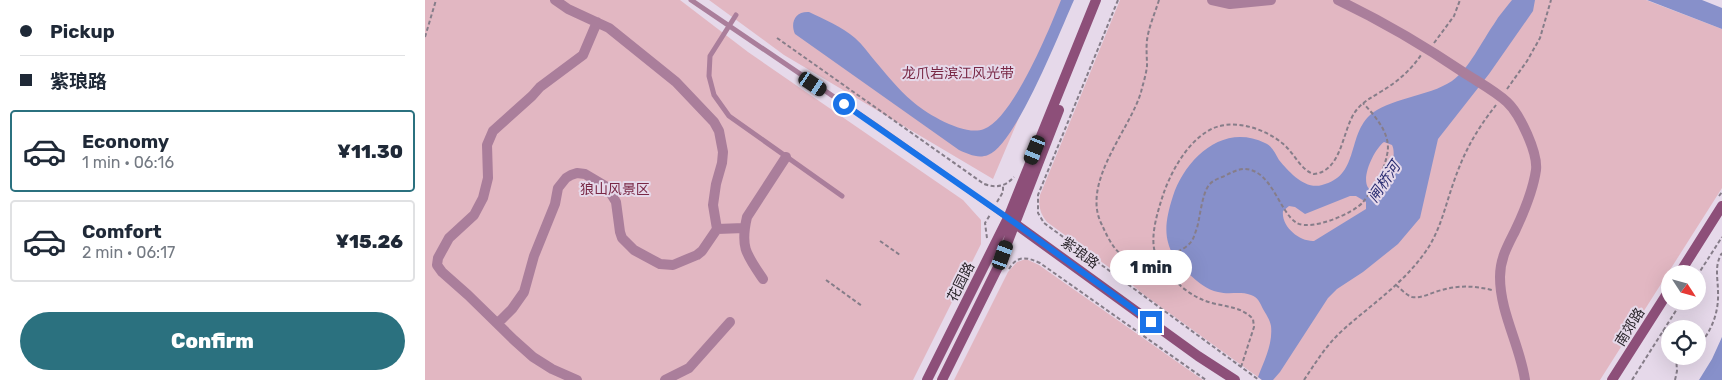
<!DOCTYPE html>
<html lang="en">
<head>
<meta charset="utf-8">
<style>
	:root { --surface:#fff; --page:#f2f2f3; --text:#1f2937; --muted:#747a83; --line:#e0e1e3; --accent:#2b717f }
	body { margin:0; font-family:Rubik,"Noto Sans SC",sans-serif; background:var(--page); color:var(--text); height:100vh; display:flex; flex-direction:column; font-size:19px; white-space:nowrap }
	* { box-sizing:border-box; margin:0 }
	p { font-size:16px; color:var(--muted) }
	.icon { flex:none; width:28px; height:28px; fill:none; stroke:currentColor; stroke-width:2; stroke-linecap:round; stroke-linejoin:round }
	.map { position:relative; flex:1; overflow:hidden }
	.drawer { display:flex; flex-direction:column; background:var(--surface); width:425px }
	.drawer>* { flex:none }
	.hud { display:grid; align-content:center; height:110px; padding:0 20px; background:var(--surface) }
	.needle { width:32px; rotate:126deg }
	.fabs { position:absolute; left:1236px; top:265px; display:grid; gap:10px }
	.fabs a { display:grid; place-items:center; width:45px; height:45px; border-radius:50%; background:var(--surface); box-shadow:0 5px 20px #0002; font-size:25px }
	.end { position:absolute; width:22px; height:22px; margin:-11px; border:6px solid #1a73e8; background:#fff; box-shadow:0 0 0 2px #fff }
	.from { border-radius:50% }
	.bubble { position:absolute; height:35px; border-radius:18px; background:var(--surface); box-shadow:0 5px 20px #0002; font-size:16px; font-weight:800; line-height:35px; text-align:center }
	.car { position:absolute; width:15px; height:30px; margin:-15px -8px; border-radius:6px; box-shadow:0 0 4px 1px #0007; background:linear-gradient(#222 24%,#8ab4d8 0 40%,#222 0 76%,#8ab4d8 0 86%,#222 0) }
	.hud b { display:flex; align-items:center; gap:18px; height:48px; font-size:19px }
	.hud b+b { border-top:1px solid var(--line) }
	.hud i { width:12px; height:12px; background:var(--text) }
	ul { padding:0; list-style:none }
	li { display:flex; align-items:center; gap:15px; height:82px; margin:0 10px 8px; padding:0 10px; border:2px solid var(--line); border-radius:5px }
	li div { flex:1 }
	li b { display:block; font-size:19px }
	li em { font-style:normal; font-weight:800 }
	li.on { border-color:var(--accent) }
	li>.icon { width:45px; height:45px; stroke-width:1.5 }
	.button { display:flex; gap:10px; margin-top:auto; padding:10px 20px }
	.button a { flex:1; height:58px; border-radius:30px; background:var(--accent); color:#fff; font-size:20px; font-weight:800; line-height:58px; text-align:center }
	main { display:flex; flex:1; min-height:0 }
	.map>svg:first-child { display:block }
	.park { fill:#e2b7c2 }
	.water { fill:#8790ca; fill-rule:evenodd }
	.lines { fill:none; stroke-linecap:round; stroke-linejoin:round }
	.path { stroke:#867d89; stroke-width:2; stroke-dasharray:4 2.5; stroke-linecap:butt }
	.lane { stroke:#aa7e9b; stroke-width:5 }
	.street { stroke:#aa7e9b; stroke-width:10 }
	.secondary { stroke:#8d4f79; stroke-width:10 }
	.route { stroke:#1a73e8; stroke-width:6 }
	.labels { text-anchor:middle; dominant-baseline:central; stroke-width:4; stroke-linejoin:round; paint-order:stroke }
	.park-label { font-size:14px; fill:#792846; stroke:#e6d9ea }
	.street-label { font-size:14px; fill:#2b262c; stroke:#e6d9ea }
	.water-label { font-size:15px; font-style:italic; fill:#2b2d72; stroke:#e6d9ea }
</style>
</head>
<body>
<main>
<section class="drawer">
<div class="hud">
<b><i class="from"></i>Pickup</b>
<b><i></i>紫琅路</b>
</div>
<ul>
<li class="on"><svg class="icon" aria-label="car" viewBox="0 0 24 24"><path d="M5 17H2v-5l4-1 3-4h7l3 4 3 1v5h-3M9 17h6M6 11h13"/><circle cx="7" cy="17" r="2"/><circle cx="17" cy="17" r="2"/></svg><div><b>Economy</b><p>1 min · 06:16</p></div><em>¥11.30</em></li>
<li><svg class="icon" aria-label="car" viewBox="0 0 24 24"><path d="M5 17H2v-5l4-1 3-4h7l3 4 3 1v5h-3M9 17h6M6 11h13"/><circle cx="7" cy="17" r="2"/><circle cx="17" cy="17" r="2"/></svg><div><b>Comfort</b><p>2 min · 06:17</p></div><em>¥15.26</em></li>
</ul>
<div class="button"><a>Confirm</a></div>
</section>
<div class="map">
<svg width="1297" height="380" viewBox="0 0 1297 380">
	<rect width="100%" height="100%" fill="#e6d9ea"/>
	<!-- park -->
	<path class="park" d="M 0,0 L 255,0 L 323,52 L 538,200 L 556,220 L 556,244 L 488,380 L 0,380 Z
		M 284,0 L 644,0 L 568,179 L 359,55 Z
		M 695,0 L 1221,0 L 1297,29 L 1297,188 L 1175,380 L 837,380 L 718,294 L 700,279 L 622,222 C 615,214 613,205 615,195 Z
		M 601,259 L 614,265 L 778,380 L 529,380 L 583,272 L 592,262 Z"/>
	<!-- water -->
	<path class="water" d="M 636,0 L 649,0 C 635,31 591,144 563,155 C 553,159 543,154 534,150 L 370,34 C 365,23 370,11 384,12 C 399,19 417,27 430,38 C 438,45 444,54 450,61 C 462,75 473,89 487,101 C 500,113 540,137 559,129 C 588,118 624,30 636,0 Z
		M 1087,0 L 1110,0 L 1108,11 L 1064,74 L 1013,139 L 995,218 L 973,244 L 938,272 L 912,289 L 903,298 L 855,372 L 848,380 L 837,380 L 833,377 C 839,361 848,344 846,326 C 845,320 841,314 838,309 C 835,303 833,297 826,295 C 815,291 804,295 793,292 C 782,290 773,282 764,274 C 738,249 737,230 748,196 C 760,159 798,122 840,143 C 847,146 850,153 854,160 C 864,172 880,190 897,185 C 934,176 922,138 944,116 C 963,98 1003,97 1027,81 C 1044,69 1057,41 1069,24 C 1074,15 1081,8 1087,0 ZM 959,142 L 967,145 C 973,156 962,190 947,191 C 932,184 949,149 959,142 ZM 925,196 L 931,196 L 941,202 L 941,209 L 889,241 C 875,242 856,227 858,211 L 864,206 L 870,207 L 880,214 Z
		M 1222,0 L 1277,0 L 1297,8 L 1297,29 Z
		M 1297,337 L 1297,380 L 1274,380 L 1287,359 Z"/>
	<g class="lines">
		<!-- path -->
		<path class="path" d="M 693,0 L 613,195 L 613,213 L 619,223 L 834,380
			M 734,0 C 730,13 724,26 722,40 C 721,49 722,58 722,66 C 721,75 718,84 716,92 C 705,130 655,183 677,225 C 682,236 688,249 698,256 C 707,262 744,255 754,251 C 758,249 763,246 766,242 C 769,238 770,233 772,228 C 775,217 777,194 784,185 C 787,181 792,179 797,177 C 804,174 810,170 818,169 C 847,168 854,213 872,223 C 886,231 928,214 938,202 C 948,190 959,171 962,155 C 967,135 951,117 938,103
			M 0,37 L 11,0
			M 352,38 L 559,184 C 571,188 580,187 589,177
			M 1009,43 L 1029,16 L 1035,0
			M 1082,89 L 1102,61 L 1115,38 L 1126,0
			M 1294,196 L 1297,192
			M 572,202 L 578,192 L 578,185
			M 562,238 L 560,223 L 565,215
			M 455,241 L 475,255
			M 584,269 C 592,255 602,257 615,263 L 781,380
			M 1272,276 L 1297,237
			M 401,280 L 437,306
			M 971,285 C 976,289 981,295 987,297 C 997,299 1007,292 1017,290 C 1034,285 1050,286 1067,290
			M 1238,330 L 1245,342
			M 1272,347 C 1286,333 1294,313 1293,292 C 1293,279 1289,265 1297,253
			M 1253,362 L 1261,356
			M 816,367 L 829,327 L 828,319 C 817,307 802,307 787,303 C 764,297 747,280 734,261 C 722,244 732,214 738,195 C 746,172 761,144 783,131 C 805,117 839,128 857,143 C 869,152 875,170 889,174 C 917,171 917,131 930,112 C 937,102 946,98 957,91 C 972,82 986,70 996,55
			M 879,380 C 891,362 902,344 919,329 C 947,304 979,283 1001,251 C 1015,231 1020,207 1028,184 C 1039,152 1050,132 1071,105
			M 1207,380 L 1257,301
			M 1250,380 L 1252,371 L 1251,356"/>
		<!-- lane -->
		<path class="lane" d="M 266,0 L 452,126 L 582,218
			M 311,15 L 285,56 L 284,76 L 289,95 L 304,116 L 417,196"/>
		<!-- street -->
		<path class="street" d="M 787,0 L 805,4 L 846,0
			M 913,0 C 957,21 1001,47 1041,74 C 1055,83 1070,91 1082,102 C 1095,114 1113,153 1111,170 C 1108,191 1099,212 1090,231 C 1082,247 1075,259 1075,277 C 1075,313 1095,345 1100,380
			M 292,229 L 319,228
			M 338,279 C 321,254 315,247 322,217 L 361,157
			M 73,323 L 87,309 L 99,292 L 109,256 L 130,204 L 133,188 L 141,178 L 146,175 L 152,173 L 160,174 L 182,187 L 191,202 L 195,232 L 197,238 L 209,250 L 235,264 L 248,265 L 272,255 L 277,251 L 292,229 L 288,205 L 291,184 L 297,163 L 298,152 L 294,131 L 289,122 L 251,82 L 184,28 L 143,9 L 130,0
			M 152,380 L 127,369 L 108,357 L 89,340 L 43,295 L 17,272 L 12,265 L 13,258 L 24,238 L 49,215 L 58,198 L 63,178 L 62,145 L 68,131 L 107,96 L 115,87 L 158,55 L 172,22
			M 240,380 L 264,368 L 305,322"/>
		<!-- secondary -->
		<path class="secondary" d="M 585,220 L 773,356 L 810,380
			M 1254,274 L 1297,206
			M 502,380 L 583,218 L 671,0
			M 517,380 L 573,267 L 634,110
			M 1187,380 L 1245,289"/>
	</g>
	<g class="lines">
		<!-- route -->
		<path class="route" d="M 419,104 L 590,223 L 726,322"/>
	</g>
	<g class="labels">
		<!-- park labels -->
		<g class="park-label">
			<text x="533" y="73">龙爪岩滨江风光带</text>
			<text x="190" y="189">狼山风景区</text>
		</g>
		<!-- street labels -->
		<g class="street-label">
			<text transform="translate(655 253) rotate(36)">紫琅路</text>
			<text transform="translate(536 282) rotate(-63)">花园路</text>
			<text transform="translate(1205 327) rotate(-58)">南郊路</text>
		</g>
		<!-- water labels -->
		<g class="water-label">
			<text transform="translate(959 182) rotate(-56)">闸桥河</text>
		</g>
	</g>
</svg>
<div class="fabs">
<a><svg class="needle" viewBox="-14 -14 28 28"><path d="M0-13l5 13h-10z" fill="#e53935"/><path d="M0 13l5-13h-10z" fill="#747a83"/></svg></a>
<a><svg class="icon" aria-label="locate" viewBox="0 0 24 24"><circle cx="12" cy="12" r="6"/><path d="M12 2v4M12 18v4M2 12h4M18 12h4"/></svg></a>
</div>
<i class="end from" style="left:419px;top:104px"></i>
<i class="end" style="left:726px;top:322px"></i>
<div class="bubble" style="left:685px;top:250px;width:82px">1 min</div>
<i class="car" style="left:388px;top:84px;rotate:124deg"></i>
<i class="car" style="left:610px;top:150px;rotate:202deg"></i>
<i class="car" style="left:578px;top:255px;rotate:20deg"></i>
</div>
</main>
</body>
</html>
